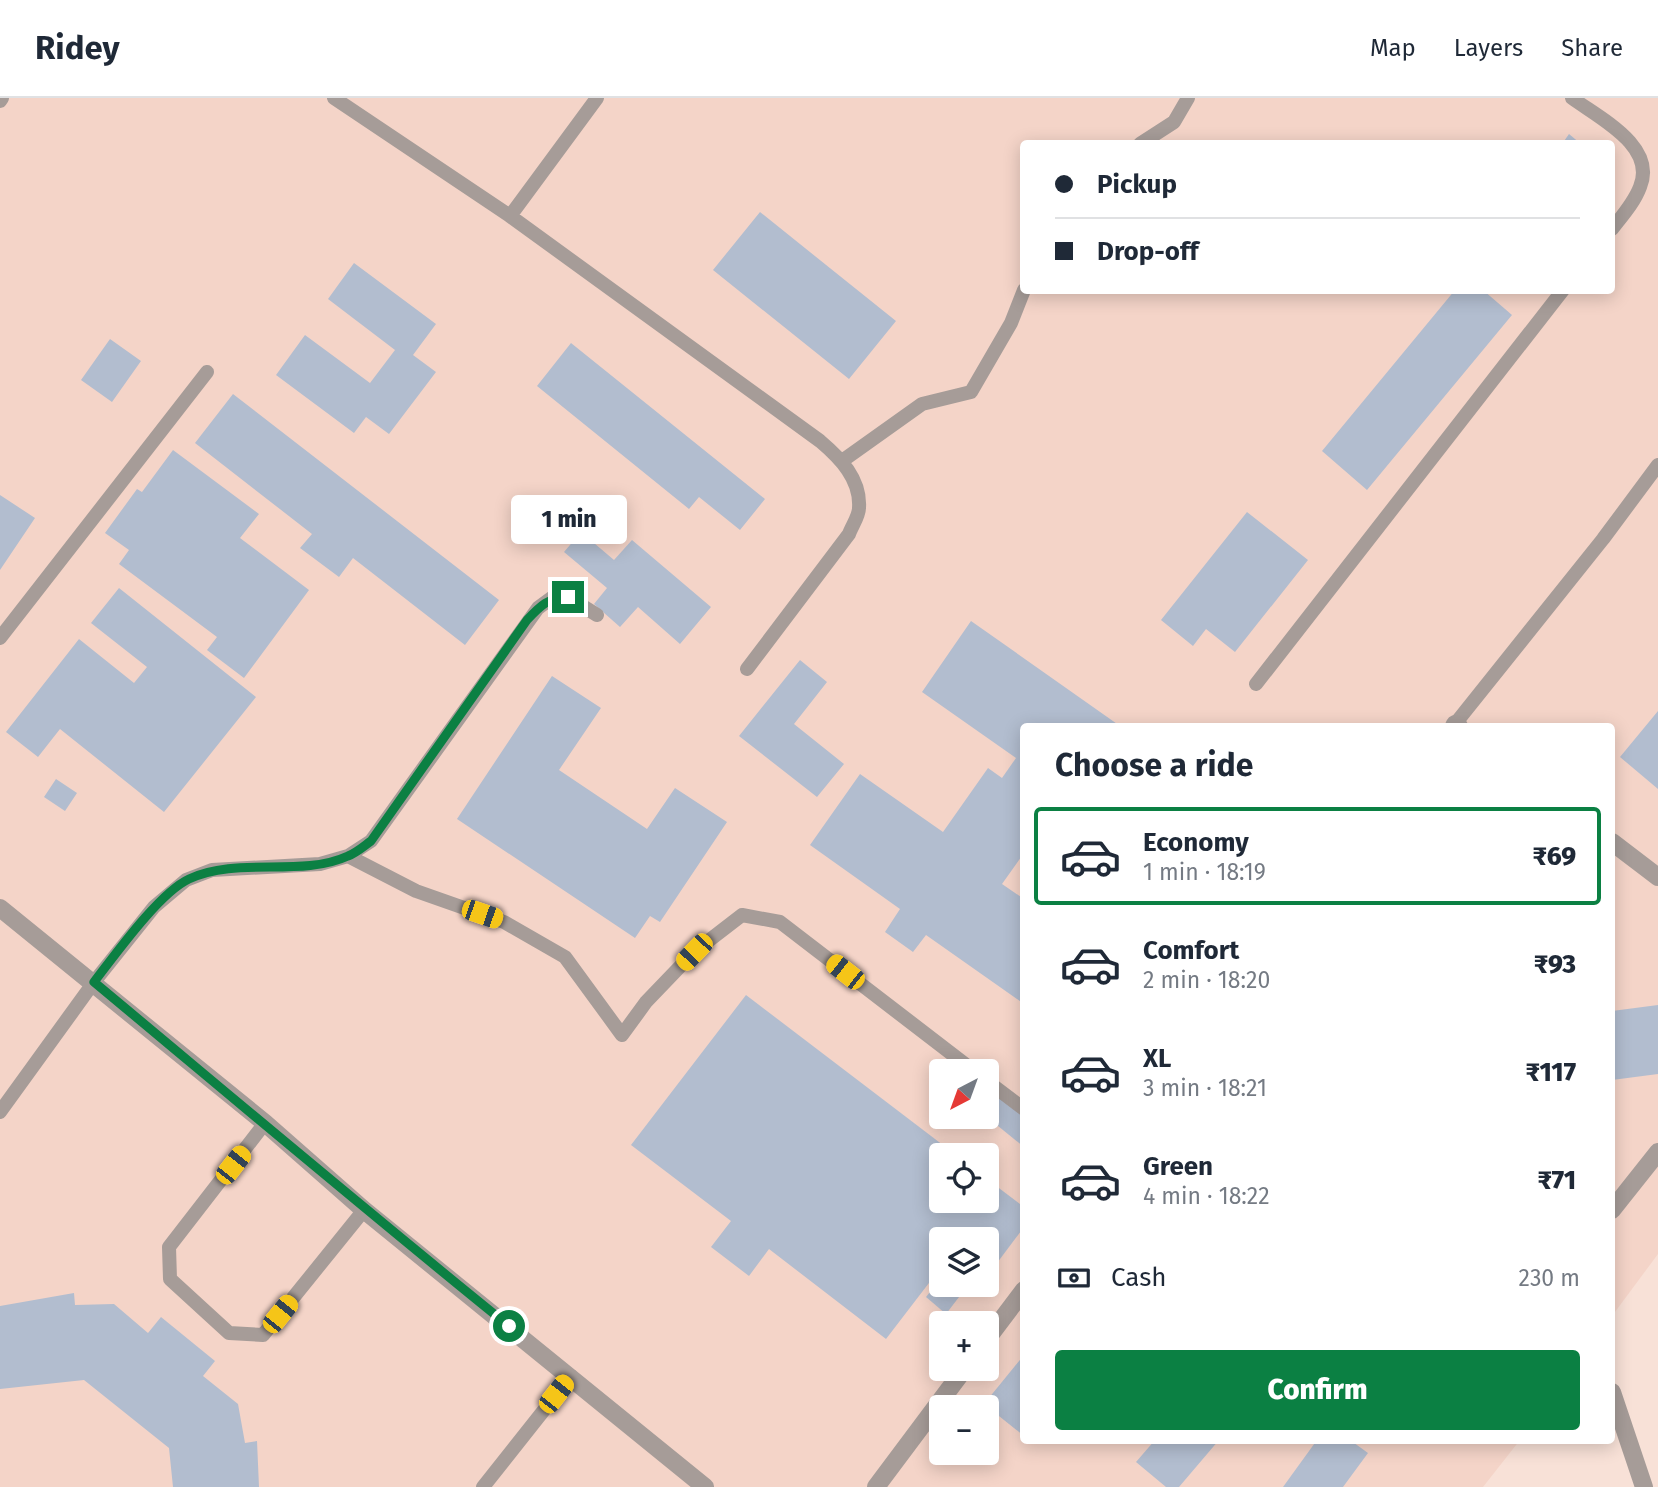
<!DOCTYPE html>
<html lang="en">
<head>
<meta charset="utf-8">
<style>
	:root { --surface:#fff; --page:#f2f2f3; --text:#1f2937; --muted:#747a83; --line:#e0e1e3; --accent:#0b8043 }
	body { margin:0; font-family:"Fira Sans",sans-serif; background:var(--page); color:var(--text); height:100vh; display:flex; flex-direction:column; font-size:26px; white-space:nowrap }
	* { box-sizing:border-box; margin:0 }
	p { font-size:23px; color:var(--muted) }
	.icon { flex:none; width:38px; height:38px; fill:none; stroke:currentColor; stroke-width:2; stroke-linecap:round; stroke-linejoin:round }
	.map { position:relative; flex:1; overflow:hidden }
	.side { position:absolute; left:1020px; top:625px; width:595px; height:721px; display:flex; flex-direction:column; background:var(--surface); border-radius:7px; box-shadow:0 4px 18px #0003 }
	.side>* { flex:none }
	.guide { position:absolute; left:1020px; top:42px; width:595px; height:154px; border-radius:7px; box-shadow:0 4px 18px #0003; display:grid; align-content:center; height:154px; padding:0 35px; background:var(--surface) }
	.needle { width:46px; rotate:221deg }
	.fabs { position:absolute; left:929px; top:961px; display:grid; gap:14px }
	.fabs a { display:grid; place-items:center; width:70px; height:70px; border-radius:7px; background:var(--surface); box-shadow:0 4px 18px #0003; font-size:35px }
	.end { position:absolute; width:32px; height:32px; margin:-16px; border:9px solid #0b8043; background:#fff; box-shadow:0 0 0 4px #fff }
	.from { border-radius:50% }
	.bubble { position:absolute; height:49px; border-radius:7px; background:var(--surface); box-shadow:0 4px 18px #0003; font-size:23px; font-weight:800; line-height:49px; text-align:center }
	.car { position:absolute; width:21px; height:42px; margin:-21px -10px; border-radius:9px; box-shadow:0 0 5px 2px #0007; background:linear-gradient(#f5c518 24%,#345 0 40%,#f5c518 0 76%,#345 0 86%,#f5c518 0) }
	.guide b { display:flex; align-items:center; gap:24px; height:66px; font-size:26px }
	.guide b+b { border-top:2px solid var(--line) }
	.guide i { width:18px; height:18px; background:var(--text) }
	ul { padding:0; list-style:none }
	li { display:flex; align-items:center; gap:21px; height:98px; margin:0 14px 10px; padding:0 21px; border:4px solid transparent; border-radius:7px }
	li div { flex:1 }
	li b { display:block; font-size:26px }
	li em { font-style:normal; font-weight:800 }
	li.active { border-color:var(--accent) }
	li>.icon { width:63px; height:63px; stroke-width:1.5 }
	h2 { padding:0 35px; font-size:32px; line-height:84px }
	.pay { display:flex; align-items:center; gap:18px; height:77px; padding:0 35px; font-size:26px }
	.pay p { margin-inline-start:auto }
	.primary-button { display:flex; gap:14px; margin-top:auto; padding:14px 35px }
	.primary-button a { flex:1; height:80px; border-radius:7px; background:var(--accent); color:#fff; font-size:28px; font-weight:800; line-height:80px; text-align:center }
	header { display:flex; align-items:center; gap:42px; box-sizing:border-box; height:98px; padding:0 35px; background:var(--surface); border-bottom:2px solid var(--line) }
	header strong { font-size:33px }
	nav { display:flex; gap:38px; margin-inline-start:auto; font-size:24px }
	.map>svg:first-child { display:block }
	.built { fill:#f4d4c8; fill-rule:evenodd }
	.building { fill:#b2bdcf }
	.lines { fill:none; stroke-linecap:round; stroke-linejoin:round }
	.service { stroke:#a69c98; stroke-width:14 }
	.minor { stroke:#a69c98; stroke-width:18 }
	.route { stroke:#0b8043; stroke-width:9 }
</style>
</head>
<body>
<header>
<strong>Ridey</strong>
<nav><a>Map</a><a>Layers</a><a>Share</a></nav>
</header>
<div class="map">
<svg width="1658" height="1389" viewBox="0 0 1658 1389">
	<rect width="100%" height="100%" fill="#f8e1d7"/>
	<!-- built -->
	<path class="built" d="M 0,0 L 1658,0 L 1658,1156 L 1612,1218 L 1612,628 L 1024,628 L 1024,1342 L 1520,1342 L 1483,1389 L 0,1389 ZM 1024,46 L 1612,46 L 1612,192 L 1024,192 ZM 942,973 L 987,973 L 987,1018 L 942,1018 ZM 942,1057 L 987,1057 L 987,1102 L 942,1102 ZM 942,1141 L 987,1141 L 987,1186 L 942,1186 ZM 942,1225 L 987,1225 L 987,1270 L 942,1270 ZM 942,1309 L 987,1309 L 987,1354 L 942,1354 Z"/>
	<!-- building -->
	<path class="building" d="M 1569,36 L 1581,46 L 1562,46 Z
		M 760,114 L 896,223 L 849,281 L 713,172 Z
		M 354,165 L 436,226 L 413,257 L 436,274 L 389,336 L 366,319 L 354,335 L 276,277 L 305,237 L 370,285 L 395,252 L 328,201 Z
		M 1455,192 L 1483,192 L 1512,217 L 1367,392 L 1322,353 Z
		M 110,241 L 141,263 L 112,304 L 81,282 Z
		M 571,245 L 765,401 L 740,432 L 699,399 L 689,411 L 537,288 Z
		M 233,296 L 499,502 L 465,547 L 353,460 L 339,479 L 300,450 L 312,436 L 195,345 Z
		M 173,352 L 259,416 L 240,440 L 309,492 L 244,580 L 207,552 L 217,539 L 119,466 L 129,452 L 105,435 L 137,391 L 142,394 Z
		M 0,397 L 35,420 L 0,472 Z
		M 1247,414 L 1308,462 L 1235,554 L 1206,531 L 1193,548 L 1161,522 Z
		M 581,434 L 614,462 L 632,442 L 711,509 L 680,546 L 638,509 L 620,529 L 594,506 L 607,490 L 564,454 Z
		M 119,490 L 256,599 L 164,714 L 60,631 L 38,659 L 6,634 L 79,541 L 134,585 L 147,569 L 91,525 Z
		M 971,523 L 1120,628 L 1024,628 L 1024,755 L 1002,786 L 1024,801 L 1024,906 L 926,837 L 913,854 L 885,834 L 900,811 L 810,747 L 860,676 L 943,734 L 988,670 L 1002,680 L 1016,660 L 922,594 Z
		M 800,562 L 827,584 L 794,626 L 844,666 L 817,699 L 739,638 Z
		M 552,578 L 601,610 L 559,672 L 647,731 L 675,690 L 727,724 L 660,824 L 650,818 L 635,840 L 457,721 Z
		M 1658,613 L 1658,691 L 1620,659 Z
		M 56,681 L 77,695 L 65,713 L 44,699 Z
		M 746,897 L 956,1057 L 942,1057 L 942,1102 L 987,1102 L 987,1081 L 1024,1109 L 1024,1129 L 994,1169 L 987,1164 L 987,1141 L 942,1141 L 942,1168 L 886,1241 L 769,1151 L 749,1178 L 711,1149 L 731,1123 L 631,1047 Z
		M 1658,907 L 1658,976 L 1612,982 L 1612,913 Z
		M 953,954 L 977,973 L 942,973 L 942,981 L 936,976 Z
		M 987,981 L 1024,1011 L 1024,1049 L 987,1019 Z
		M 942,1179 L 942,1186 L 969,1186 L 946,1216 L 926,1199 Z
		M 74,1195 L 75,1207 L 114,1206 L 148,1235 L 161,1219 L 215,1263 L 203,1278 L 238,1306 L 245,1345 L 257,1343 L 259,1389 L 173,1389 L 169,1350 L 84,1282 L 0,1291 L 0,1208 Z
		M 1024,1257 L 1024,1338 L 984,1306 Z
		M 1155,1342 L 1219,1342 L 1179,1389 L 1166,1389 L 1136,1364 Z
		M 1317,1342 L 1350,1342 L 1368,1355 L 1343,1389 L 1283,1389 Z"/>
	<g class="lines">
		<!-- service -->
		<path class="service" d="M 334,0 L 510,118 L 820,343 C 840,360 861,381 859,410 C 859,418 852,428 849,436 L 747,571
			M 1572,0 C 1599,20 1657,48 1640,89 C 1634,105 1622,118 1612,131
			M 0,3 L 2,0
			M 1140,46 L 1174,24 L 1188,0
			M 510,118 L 597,0
			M 842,363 L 922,306 L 971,294 L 1011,225 L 1024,192
			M 0,540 L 207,274
			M 1256,586 L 1563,192
			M 1455,626 L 1603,441 L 1658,367
			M 348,758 L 416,793 L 504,824 L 565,859 L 622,937 L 646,904 L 694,854 L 742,817 L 780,824 L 974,973
			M 987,983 L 1024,1011
			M 0,1014 L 94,884 L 154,809 L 186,782 L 212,772 L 320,766 L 348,758 L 371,743 L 538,510 L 553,499 L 568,499 L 597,517
			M 265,1025 L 169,1149 L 170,1181 L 229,1235 L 263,1237 L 364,1112
			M 483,1389 L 571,1278"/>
		<!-- minor -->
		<path class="minor" d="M 1454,628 L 1455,626 L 1459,628
			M 1612,744 L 1658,779
			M 0,810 L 265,1025 L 364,1112 L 705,1389
			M 1612,1112 L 1658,1054
			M 987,1241 L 1024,1192
			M 1612,1294 L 1644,1389
			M 876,1389 L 965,1270"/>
	</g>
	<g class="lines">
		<!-- route -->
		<path class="route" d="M 509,1228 C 369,1115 232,999 94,884 C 115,857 159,795 189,781 C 238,758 300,780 348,758 C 356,755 364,748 371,743 L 527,522 C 540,508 549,499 568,499"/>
	</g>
</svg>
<div class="fabs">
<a><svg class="needle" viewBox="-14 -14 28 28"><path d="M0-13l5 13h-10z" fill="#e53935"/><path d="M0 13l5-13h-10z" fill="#747a83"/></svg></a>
<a><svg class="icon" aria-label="locate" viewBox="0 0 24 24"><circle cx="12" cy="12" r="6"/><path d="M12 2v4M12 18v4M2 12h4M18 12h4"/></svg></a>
<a><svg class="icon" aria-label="layers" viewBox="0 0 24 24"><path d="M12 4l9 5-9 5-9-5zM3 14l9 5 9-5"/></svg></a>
<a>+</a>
<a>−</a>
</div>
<i class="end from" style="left:509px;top:1228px"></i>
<i class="end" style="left:568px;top:499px"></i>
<div class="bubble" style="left:511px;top:397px;width:116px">1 min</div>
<i class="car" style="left:482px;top:816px;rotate:109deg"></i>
<i class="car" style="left:694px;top:854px;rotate:224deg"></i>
<i class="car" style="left:845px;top:874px;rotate:308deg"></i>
<i class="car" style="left:233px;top:1067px;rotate:38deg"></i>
<i class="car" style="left:280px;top:1216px;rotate:39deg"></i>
<i class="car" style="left:556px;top:1296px;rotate:38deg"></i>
<div class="guide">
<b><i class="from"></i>Pickup</b>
<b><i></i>Drop-off</b>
</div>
<section class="side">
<h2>Choose a ride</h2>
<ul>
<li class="active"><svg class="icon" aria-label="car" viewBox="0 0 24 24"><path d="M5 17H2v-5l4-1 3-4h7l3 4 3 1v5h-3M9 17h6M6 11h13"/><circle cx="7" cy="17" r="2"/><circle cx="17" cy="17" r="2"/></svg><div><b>Economy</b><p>1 min · 18:19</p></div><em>₹69</em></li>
<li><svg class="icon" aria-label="car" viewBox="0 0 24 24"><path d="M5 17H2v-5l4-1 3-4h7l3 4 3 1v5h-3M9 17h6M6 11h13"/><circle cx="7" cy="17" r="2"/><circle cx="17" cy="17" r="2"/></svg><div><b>Comfort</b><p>2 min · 18:20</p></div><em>₹93</em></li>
<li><svg class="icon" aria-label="car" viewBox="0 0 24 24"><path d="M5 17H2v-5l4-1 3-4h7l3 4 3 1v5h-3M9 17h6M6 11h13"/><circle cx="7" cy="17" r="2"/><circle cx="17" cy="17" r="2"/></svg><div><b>XL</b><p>3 min · 18:21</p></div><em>₹117</em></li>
<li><svg class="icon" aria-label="car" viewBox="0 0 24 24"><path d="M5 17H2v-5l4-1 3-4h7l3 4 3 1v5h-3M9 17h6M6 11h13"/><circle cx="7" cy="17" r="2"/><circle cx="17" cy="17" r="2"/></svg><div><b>Green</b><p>4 min · 18:22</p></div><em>₹71</em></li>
</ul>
<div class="pay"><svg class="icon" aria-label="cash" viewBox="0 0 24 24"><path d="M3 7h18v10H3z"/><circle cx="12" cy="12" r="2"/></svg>Cash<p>230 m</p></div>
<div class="primary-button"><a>Confirm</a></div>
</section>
</div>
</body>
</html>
